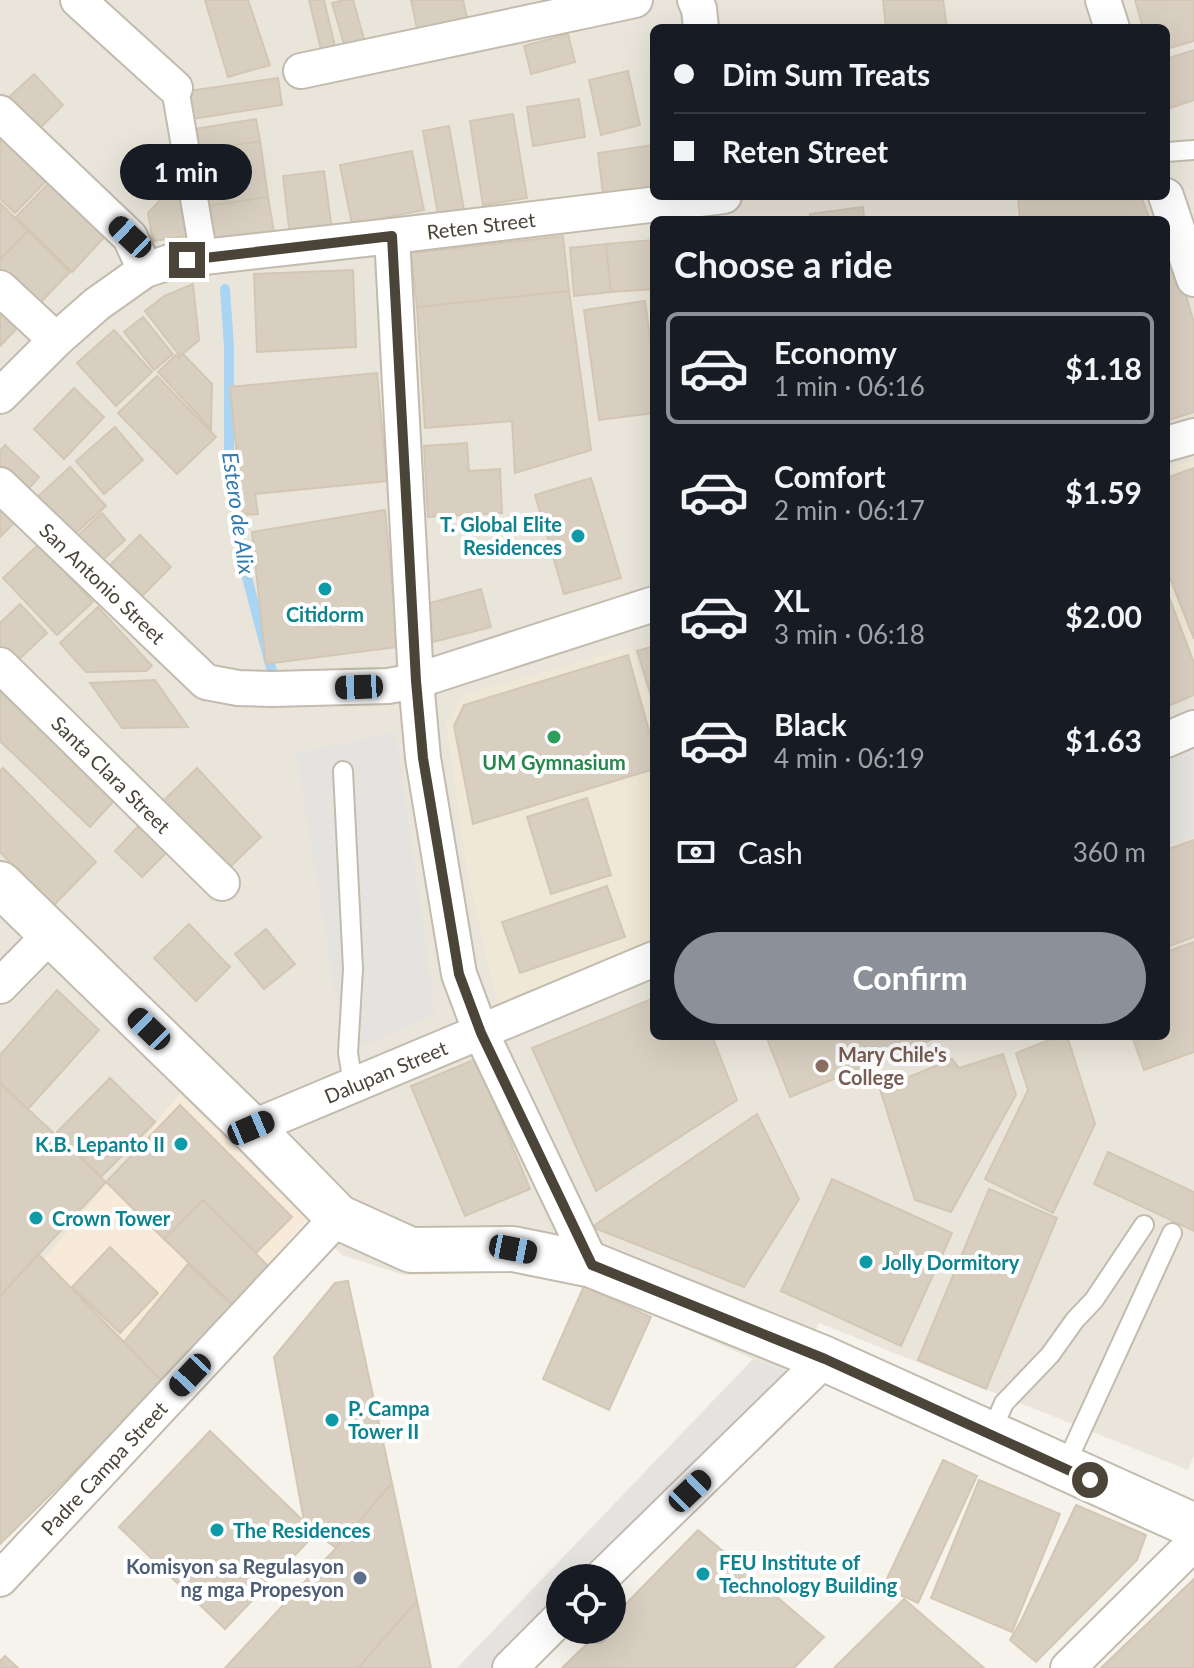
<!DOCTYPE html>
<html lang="en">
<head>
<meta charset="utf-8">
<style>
	:root { --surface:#171b24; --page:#242831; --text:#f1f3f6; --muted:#9ea1a6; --line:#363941; --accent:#8c9099 }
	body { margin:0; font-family:Lato,sans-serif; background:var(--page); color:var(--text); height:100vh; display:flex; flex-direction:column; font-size:30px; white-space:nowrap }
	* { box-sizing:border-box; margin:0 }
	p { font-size:26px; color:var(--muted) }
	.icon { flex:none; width:44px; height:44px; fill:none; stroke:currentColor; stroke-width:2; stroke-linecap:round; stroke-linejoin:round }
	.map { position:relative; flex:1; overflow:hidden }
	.drawer { position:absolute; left:650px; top:216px; width:520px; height:824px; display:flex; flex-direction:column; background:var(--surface); border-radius:12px; box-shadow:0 8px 32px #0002 }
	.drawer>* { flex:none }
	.guide { position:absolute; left:650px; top:24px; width:520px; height:176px; border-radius:12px; box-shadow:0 8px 32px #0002; display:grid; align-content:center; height:176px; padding:0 24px; background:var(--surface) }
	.buttons { position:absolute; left:546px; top:1564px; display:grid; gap:16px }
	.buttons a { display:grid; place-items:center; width:80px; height:80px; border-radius:50%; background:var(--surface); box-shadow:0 8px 32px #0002; font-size:40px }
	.end { position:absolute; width:36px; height:36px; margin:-18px; border:10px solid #4b4439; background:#fff; box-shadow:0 0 0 4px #fff }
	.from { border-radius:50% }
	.bubble { position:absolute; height:56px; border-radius:28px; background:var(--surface); box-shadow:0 8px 32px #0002; font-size:26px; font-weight:700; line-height:56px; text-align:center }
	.car { position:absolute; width:24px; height:48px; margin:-24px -12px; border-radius:10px; box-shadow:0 0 6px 2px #0007; background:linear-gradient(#222 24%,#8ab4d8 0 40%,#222 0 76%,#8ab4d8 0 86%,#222 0) }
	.guide b { display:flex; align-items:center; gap:28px; height:76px; font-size:30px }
	.guide b+b { border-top:2px solid var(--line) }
	.guide i { width:20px; height:20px; background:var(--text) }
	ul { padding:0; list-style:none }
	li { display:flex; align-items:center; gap:24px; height:112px; margin:0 16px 12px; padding:0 8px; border:4px solid transparent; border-radius:12px }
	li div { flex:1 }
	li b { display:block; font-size:30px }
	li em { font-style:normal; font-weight:700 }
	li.selected { border-color:var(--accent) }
	li>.icon { width:72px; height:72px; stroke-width:1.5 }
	h2 { padding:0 24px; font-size:36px; line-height:96px }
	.pay { display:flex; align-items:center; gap:20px; height:88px; padding:0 24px; font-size:30px }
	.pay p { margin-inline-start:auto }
	.cta { display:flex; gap:16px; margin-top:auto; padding:16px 24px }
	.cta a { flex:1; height:92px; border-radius:48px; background:var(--accent); color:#fff; font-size:32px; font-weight:700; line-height:92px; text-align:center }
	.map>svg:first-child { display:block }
	.residential { fill:#eae5da; fill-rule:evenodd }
	.commercial { fill:#f7ead8 }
	.education { fill:#efe8d6 }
	.parking { fill:#e5e3e0 }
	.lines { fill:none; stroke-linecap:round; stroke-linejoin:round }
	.stream { stroke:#a9d4f2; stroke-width:10 }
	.building { fill:#d8cfc1; stroke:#d3c7b4; stroke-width:2 }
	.service-casing { stroke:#c2bbae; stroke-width:22 }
	.pedestrian-casing { stroke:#c2bbae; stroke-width:30 }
	.minor-casing { stroke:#c2bbae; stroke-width:38 }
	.tertiary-casing { stroke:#c2bbae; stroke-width:48 }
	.service { stroke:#fff; stroke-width:18 }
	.pedestrian { stroke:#fff; stroke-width:26 }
	.minor { stroke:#fff; stroke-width:34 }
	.tertiary { stroke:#fff; stroke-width:44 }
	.route { stroke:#4b4439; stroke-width:10 }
	.culture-dot { fill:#0f9aa8; stroke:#fff; stroke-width:3 }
	.leisure-dot { fill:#2e9e5b; stroke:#fff; stroke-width:3 }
	.education-dot { fill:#8d6e63; stroke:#fff; stroke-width:3 }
	.service-dot { fill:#5c6f8a; stroke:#fff; stroke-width:3 }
	.labels { text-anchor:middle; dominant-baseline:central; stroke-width:8; stroke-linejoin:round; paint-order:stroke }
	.street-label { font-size:20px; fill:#4b4439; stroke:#fff }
	.culture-label { font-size:20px; font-weight:bold; fill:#0d838f; stroke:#fff; text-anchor:start }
	.leisure-label { font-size:20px; font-weight:bold; fill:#27864d; stroke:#fff }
	.education-label { font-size:20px; font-weight:bold; fill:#785e54; stroke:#fff; text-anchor:start }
	.service-label { font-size:20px; font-weight:bold; fill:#4e5e75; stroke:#fff; text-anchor:end }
	.water-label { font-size:22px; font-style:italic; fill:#2e7ab2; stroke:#fff }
</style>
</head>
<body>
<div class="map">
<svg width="1194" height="1668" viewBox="0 0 1194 1668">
	<rect width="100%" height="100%" fill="#f6f3ec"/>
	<!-- residential -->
	<path class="residential" d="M 0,0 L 1194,0 L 1194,1456 L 1188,1470 L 819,1323 L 794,1373 L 753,1359 L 583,1283 L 542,1271 L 404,1275 L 342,1255 L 180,1094 L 0,1314 ZM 654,28 L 1166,28 L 1166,196 L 654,196 ZM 654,220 L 1166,220 L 1166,1036 L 654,1036 Z"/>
	<!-- commercial -->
	<path class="commercial" d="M 180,1094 L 307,1220 L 164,1383 L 0,1544 L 0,1314 Z"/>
	<!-- education -->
	<path class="education" d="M 1194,459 L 1194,663 L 1166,589 L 1166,469 Z
		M 632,647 L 654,715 L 654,941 L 498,1006 L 468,877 L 446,722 L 466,694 Z"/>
	<!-- parking -->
	<path class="parking" d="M 396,732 L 435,1014 L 345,1054 L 296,753 Z
		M 1194,751 L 1194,836 L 1166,846 L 1166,764 Z
		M 753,1359 L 794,1373 L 592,1578 L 560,1578 L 560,1610 L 503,1668 L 457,1668 Z"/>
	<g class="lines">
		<!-- stream -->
		<path class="stream" d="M 225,289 L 229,347 L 229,474 L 245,570 L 275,683"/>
	</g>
	<!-- building -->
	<path class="building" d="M 205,0 L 248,0 L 270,65 L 228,77 Z
		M 309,0 L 324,0 L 338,59 L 324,62 Z
		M 344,0 L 353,0 L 368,53 L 348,58 L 332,3 Z
		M 411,0 L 463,0 L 469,27 L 419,38 Z
		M 883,0 L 943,0 L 947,28 L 886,28 Z
		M 1135,0 L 1194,0 L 1194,41 L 1166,49 L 1166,28 L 1143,28 Z
		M 568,34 L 575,62 L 531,74 L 524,46 Z
		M 1194,50 L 1194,100 L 1170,108 L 1166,93 L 1166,59 Z
		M 628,71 L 640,125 L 601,135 L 589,80 Z
		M 34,74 L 63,105 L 38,130 L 7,99 Z
		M 278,78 L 282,105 L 185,120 L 181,92 Z
		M 579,99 L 585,137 L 533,146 L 527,107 Z
		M 513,114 L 527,198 L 483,205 L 470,121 Z
		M 256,119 L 260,141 L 191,152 L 188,130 Z
		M 449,126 L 464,210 L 438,214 L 423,131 Z
		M 0,130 L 57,170 L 15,213 L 0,199 Z
		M 260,141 L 268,197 L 200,207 L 191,152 Z
		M 654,145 L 654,190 L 603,194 L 598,153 Z
		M 412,151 L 424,210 L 352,224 L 340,165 Z
		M 324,171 L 332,230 L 290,236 L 283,176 Z
		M 184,174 L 193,235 L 153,241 L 148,213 Z
		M 57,175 L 112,229 L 72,272 L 16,217 Z
		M 1018,196 L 1141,196 L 1150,220 L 1020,220 Z
		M 268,197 L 274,232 L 206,242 L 200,207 Z
		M 0,203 L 28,231 L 0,260 Z
		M 863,207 L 864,220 L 811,220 L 810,214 Z
		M 28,231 L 70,272 L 34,309 L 0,276 L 0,260 Z
		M 563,236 L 569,291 L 417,307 L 411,253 Z
		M 654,240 L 654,289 L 611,292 L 606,244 Z
		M 606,244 L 611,292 L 574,296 L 570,248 Z
		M 1173,251 L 1194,323 L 1194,412 L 1166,421 L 1166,253 Z
		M 353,270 L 356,347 L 257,352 L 254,274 Z
		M 193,284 L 199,340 L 180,356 L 145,311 L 164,296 Z
		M 569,291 L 591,450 L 515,473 L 512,421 L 425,428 L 417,307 Z
		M 0,295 L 25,320 L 0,346 Z
		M 645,301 L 654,367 L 654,413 L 599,420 L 584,310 Z
		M 143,317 L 173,354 L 154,370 L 124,332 Z
		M 114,330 L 152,372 L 116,406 L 77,363 Z
		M 183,354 L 212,384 L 211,429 L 158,372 L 176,355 L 179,358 Z
		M 377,373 L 387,481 L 255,494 L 258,514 L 243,515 L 230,387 Z
		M 157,376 L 216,437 L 177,474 L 118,413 Z
		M 74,388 L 104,417 L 64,459 L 34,429 Z
		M 115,427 L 143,460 L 104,494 L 76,461 Z
		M 467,443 L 469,471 L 500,469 L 502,513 L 428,517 L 424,446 Z
		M 5,445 L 39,477 L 23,495 L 0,473 L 0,451 Z
		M 70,467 L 106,506 L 68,540 L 33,501 Z
		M 1194,468 L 1194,639 L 1166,568 L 1166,478 Z
		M 591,478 L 621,578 L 564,594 L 535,495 Z
		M 0,506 L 15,522 L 0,537 Z
		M 385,510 L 398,647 L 266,664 L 252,532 Z
		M 102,513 L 125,540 L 98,564 L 75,538 Z
		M 140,535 L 171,567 L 136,602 L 104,571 Z
		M 39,544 L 93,602 L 57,635 L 3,578 Z
		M 481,589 L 491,627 L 433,642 L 423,605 Z
		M 1166,589 L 1194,663 L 1194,695 L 1166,707 Z
		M 20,604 L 47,633 L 13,665 L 0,650 L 0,623 Z
		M 98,607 L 152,666 L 146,671 L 86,672 L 60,643 Z
		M 654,646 L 654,705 L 637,651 Z
		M 628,655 L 654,749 L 654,769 L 473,824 L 454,726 L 464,705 Z
		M 155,680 L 188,727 L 122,728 L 90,683 Z
		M 0,684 L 122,792 L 90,827 L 0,741 Z
		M 3,768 L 96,862 L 53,906 L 0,852 L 0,771 Z
		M 197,768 L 261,837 L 225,872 L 161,803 Z
		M 587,798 L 611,875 L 551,894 L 527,817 Z
		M 144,820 L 172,847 L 142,877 L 115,851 Z
		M 1194,840 L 1194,937 L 1166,947 L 1166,850 Z
		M 607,886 L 625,937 L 520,973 L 502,922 Z
		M 189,924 L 230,967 L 196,1001 L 154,958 Z
		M 266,929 L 295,964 L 264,989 L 235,954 Z
		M 1194,942 L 1194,1052 L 1144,1070 L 1132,1036 L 1166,1036 L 1166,952 Z
		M 57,990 L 99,1030 L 28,1109 L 0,1083 L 0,1055 Z
		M 654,998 L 654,1036 L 712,1036 L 737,1100 L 596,1191 L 532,1048 Z
		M 766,1036 L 940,1036 L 790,1097 Z
		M 1059,1036 L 1067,1036 L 1095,1124 L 1053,1213 L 985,1179 L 1028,1090 L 1016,1053 Z
		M 1003,1054 L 1016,1095 L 951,1212 L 915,1200 L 880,1089 L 952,1059 L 959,1068 Z
		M 476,1059 L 530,1189 L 465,1216 L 411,1086 Z
		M 110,1078 L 155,1122 L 101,1177 L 57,1132 Z
		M 0,1083 L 106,1182 L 0,1296 Z
		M 180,1105 L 292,1217 L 256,1253 L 203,1200 L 164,1239 L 106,1182 Z
		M 757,1114 L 799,1199 L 744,1287 L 592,1227 Z
		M 1108,1152 L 1194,1192 L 1194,1231 L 1094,1184 Z
		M 832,1179 L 952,1233 L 901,1346 L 781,1291 Z
		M 989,1189 L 1057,1218 L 986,1389 L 918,1360 Z
		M 203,1200 L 272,1270 L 238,1310 L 164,1239 Z
		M 110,1247 L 158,1293 L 120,1333 L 72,1287 Z
		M 38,1254 L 164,1383 L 0,1544 L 0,1296 Z
		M 188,1264 L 238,1310 L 164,1383 L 124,1342 Z
		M 348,1281 L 392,1483 L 336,1548 L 316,1533 L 304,1521 L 274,1357 L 335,1283 Z
		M 584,1286 L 651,1317 L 609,1410 L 543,1379 Z
		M 210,1431 L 316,1533 L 225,1629 L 119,1527 Z
		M 943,1460 L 977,1476 L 918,1603 L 883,1587 Z
		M 979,1480 L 1060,1514 L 1012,1632 L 931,1598 Z
		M 392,1483 L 417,1601 L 358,1668 L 225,1668 L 336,1548 Z
		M 1076,1505 L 1146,1535 L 1137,1560 L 1036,1662 L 1010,1640 L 1022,1619 Z
		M 698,1530 L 824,1637 L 794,1668 L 562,1668 L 601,1630 L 612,1630 L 612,1618 Z
		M 1194,1579 L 1194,1668 L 1101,1668 Z
		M 904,1599 L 984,1668 L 834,1668 Z
		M 417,1601 L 431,1668 L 358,1668 Z
		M 5,1656 L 18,1668 L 0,1668 L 0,1661 Z"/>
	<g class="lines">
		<!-- service casing -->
		<g class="service-casing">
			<path id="service" d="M 1166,152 L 1194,150
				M 343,771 L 353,969 L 348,1053 L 353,1084
				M 990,1435 L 1004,1403 L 1050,1355 L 1075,1320 L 1094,1300 L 1144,1225
				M 1064,1468 L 1172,1233
				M 595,1630 L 598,1633"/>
		</g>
		<!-- pedestrian casing -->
		<g class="pedestrian-casing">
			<path id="pedestrian" d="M 175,88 L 204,257"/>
		</g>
		<!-- minor casing -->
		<g class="minor-casing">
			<g id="minor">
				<path d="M 78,0 L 175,88"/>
				<path d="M 695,0 L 699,9 L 701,28"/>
				<path d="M 1103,0 L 1112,28"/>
				<path d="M 301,71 L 635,0"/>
				<path d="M 0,113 L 130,237 L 145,270"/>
				<path d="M 1166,196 L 1194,279"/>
				<path d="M 392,236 L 416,681 L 423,758 L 459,974 L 481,1033 L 592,1265"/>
				<path d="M 0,288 L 56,340"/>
				<path id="s1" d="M 0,396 L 56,340 L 97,304 L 145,270 L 170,262 L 204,257 L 392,236 L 724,196"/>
				<path d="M 1166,444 L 1194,436"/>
				<path id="s2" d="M 0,485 L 206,682 L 238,688 L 272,689 L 388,686 L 416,681 L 654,604"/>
				<path id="s3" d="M 0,665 L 222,883"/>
				<path d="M 1166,740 L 1194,728"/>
				<path d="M 0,986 L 51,934"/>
				<path id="s4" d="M 251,1128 L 654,959"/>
				<path d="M 601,1578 L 825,1359"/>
				<path id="s5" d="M 0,1579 L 338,1217"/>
				<path d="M 510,1668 L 560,1618"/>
				<path d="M 1068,1668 L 1194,1543"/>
			</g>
		</g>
		<!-- tertiary casing -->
		<g class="tertiary-casing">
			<path id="tertiary" d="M 0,884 L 251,1128 L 338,1217 L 411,1250 L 513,1249 L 592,1265 L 825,1359 L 1194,1526"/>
		</g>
		<!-- service -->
		<use href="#service" class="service"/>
		<!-- pedestrian -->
		<use href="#pedestrian" class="pedestrian"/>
		<!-- minor -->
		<use href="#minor" class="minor"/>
		<!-- tertiary -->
		<use href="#tertiary" class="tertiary"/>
	</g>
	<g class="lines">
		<!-- route -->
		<path class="route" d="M 187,260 L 392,236 L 416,681 L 423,758 L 459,974 L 481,1033 L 592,1265 L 825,1359 L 1090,1480"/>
	</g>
	<!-- markers -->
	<g class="culture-dot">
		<circle cx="578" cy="536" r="8"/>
		<circle cx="325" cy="589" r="8"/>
		<circle cx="181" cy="1144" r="8"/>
		<circle cx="36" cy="1218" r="8"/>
		<circle cx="866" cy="1262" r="8"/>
		<circle cx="332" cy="1420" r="8"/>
		<circle cx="217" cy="1530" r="8"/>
		<circle cx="703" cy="1574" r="8"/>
	</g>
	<circle class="leisure-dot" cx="554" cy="737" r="8"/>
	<circle class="education-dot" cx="822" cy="1066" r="8"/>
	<circle class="service-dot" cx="360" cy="1578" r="8"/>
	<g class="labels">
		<!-- street labels -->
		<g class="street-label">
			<text stroke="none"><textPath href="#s1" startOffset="532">Reten Street</textPath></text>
			<text stroke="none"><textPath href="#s2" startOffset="142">San Antonio Street</textPath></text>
			<text stroke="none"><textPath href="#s3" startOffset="156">Santa Clara Street</textPath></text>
			<text stroke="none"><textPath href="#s4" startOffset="146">Dalupan Street</textPath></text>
			<text stroke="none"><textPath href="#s5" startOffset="152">Padre Campa Street</textPath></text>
		</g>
		<!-- culture labels -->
		<g class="culture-label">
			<text x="562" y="524" text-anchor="end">T. Global Elite<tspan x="562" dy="23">Residences</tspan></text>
			<text x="325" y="614" text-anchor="middle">Citidorm</text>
			<text x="165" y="1144" text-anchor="end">K.B. Lepanto II</text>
			<text x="52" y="1218">Crown Tower</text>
			<text x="882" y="1262">Jolly Dormitory</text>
			<text x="348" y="1408">P. Campa<tspan x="348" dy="23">Tower II</tspan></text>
			<text x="233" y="1530">The Residences</text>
			<text x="719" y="1562">FEU Institute of<tspan x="719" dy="23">Technology Building</tspan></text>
		</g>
		<!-- leisure labels -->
		<g class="leisure-label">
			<text x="554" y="762">UM Gymnasium</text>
		</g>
		<!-- education labels -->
		<g class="education-label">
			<text x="838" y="1054">Mary Chile's<tspan x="838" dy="23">College</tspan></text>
		</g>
		<!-- service labels -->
		<g class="service-label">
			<text x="344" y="1566">Komisyon sa Regulasyon<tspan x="344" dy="23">ng mga Propesyon</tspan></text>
		</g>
		<!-- water labels -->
		<g class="water-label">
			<text transform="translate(239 513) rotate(82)">Estero de Alix</text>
		</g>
	</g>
</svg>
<div class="buttons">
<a><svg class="icon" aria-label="locate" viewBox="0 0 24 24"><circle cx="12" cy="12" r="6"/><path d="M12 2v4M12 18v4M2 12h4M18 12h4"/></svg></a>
</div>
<i class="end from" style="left:1090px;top:1480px"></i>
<i class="end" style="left:187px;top:260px"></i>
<div class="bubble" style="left:120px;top:144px;width:132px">1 min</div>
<i class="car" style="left:130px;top:237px;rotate:313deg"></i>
<i class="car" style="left:359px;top:687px;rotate:268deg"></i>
<i class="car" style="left:149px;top:1029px;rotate:314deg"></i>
<i class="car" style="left:251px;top:1128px;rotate:67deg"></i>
<i class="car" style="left:513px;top:1249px;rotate:101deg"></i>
<i class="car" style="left:190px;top:1375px;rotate:223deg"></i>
<i class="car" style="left:690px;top:1491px;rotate:46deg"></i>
<div class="guide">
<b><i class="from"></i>Dim Sum Treats</b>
<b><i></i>Reten Street</b>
</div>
<section class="drawer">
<h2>Choose a ride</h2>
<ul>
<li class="selected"><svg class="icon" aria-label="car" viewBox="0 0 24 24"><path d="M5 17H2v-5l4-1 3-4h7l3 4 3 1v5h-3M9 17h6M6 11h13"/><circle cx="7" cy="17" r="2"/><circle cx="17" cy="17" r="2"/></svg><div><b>Economy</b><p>1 min · 06:16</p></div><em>$1.18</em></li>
<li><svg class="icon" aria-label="car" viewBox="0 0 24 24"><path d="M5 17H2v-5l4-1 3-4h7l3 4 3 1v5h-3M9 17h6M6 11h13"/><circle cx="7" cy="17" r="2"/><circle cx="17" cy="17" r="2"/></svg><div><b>Comfort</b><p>2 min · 06:17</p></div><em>$1.59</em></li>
<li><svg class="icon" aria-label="car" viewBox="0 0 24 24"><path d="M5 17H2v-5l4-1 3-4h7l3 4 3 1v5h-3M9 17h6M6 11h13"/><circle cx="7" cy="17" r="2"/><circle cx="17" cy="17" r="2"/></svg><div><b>XL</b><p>3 min · 06:18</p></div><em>$2.00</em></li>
<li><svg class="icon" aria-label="car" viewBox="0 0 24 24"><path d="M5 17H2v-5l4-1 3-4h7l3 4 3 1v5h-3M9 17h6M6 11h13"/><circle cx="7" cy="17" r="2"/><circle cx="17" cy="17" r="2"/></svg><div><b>Black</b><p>4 min · 06:19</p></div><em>$1.63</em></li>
</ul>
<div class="pay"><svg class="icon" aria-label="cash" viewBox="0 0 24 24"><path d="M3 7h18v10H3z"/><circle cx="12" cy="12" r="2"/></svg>Cash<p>360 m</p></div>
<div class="cta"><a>Confirm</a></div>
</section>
</div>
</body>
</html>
